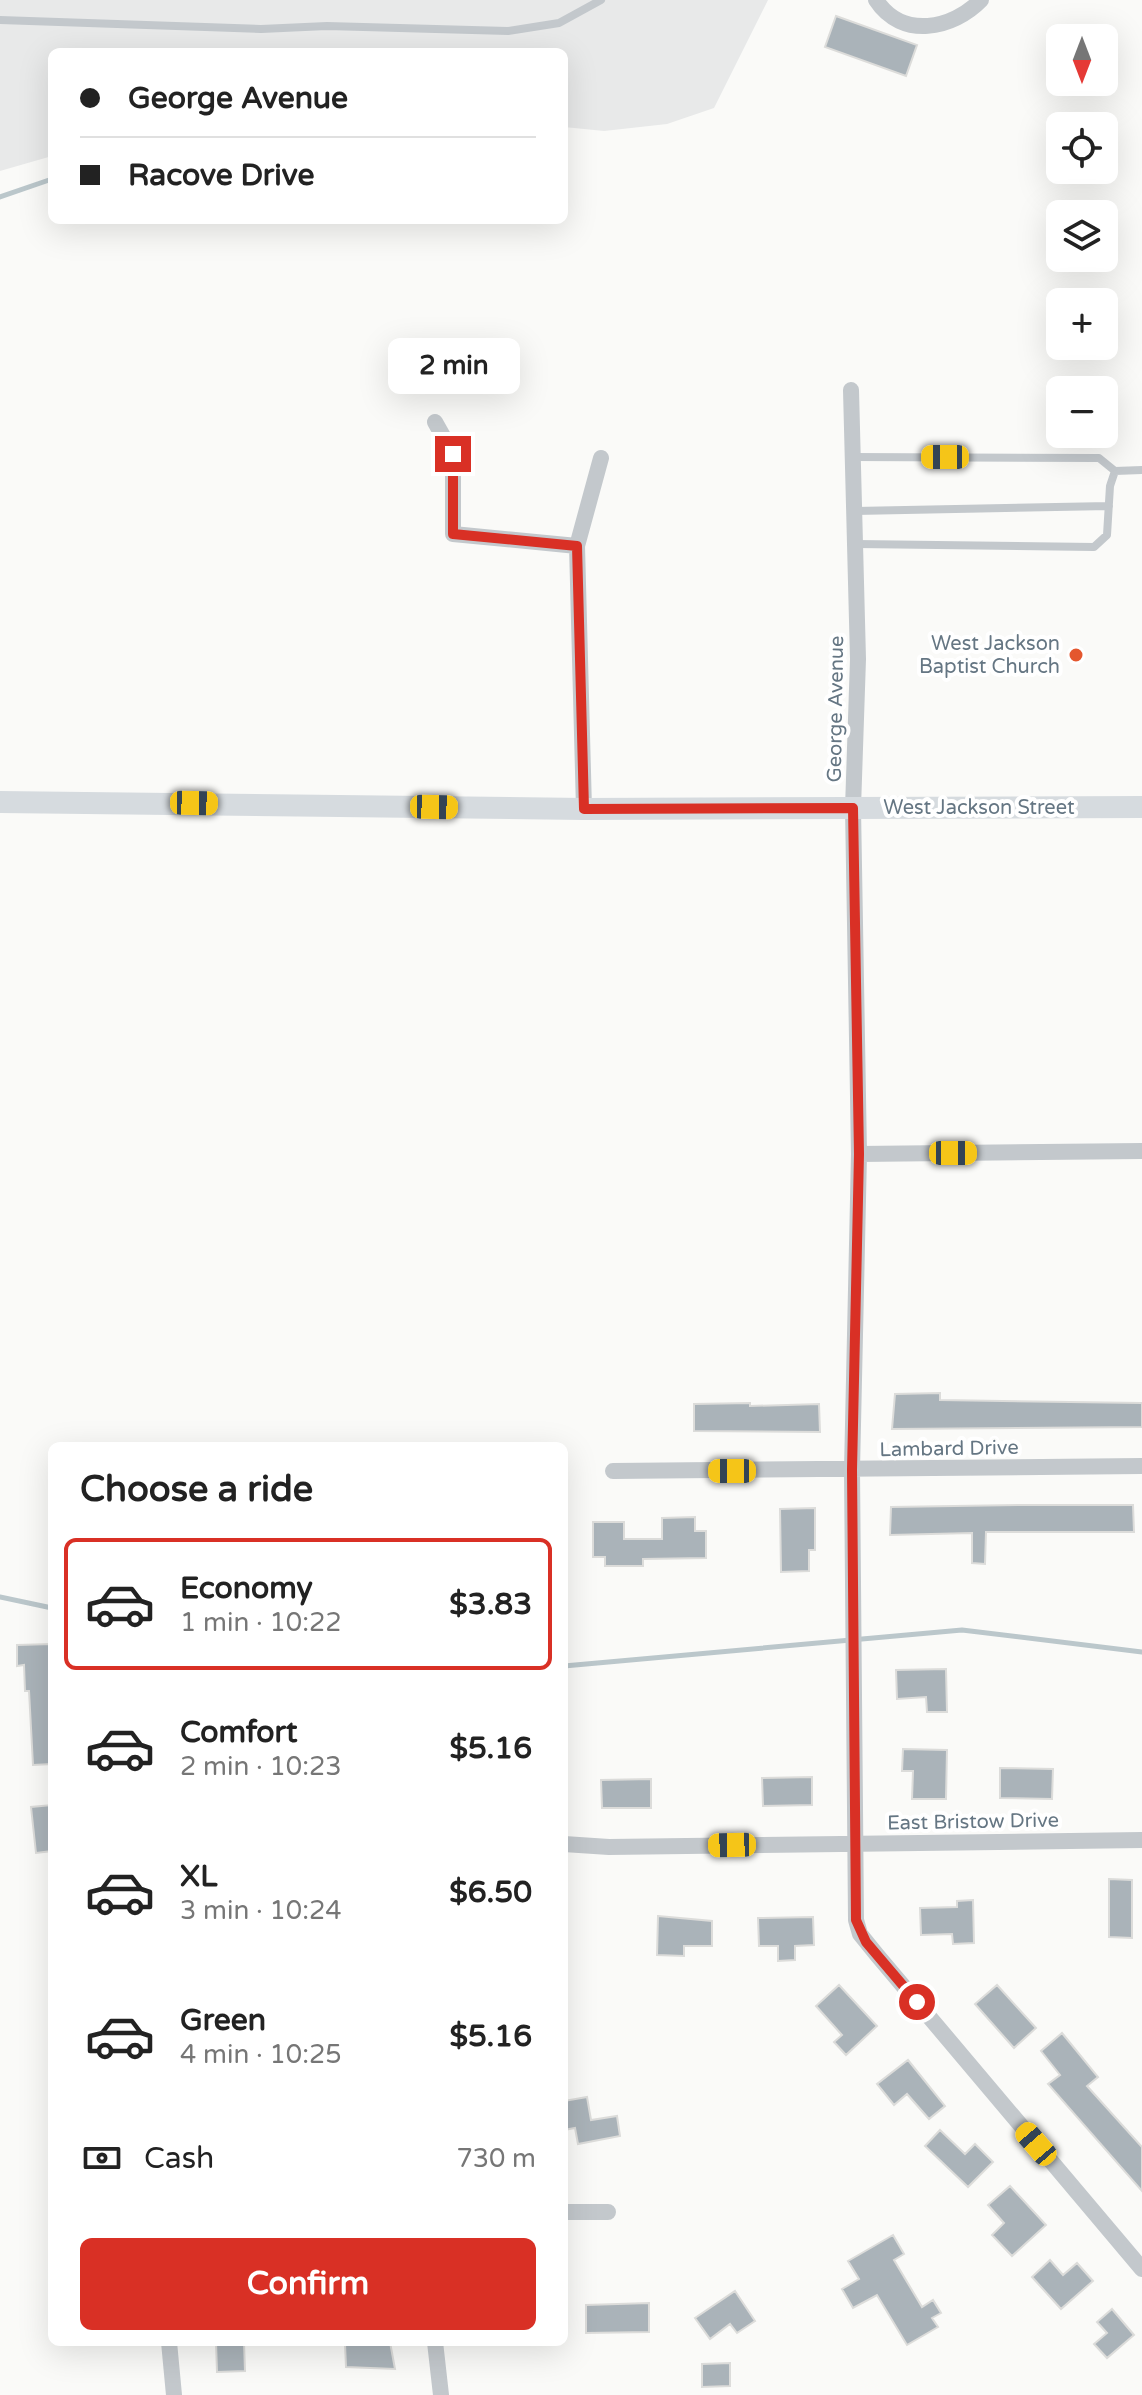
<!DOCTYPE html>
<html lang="en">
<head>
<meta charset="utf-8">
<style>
	:root { --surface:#fff; --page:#f6f6f6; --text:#222; --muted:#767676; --line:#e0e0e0; --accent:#d93025 }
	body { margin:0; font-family:"Varela Round",sans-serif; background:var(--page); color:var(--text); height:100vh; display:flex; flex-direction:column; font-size:30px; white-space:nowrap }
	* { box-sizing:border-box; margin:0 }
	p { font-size:26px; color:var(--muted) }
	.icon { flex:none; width:44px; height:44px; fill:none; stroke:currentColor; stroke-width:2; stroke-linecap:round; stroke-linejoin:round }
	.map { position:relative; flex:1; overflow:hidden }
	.side { position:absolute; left:48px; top:1442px; width:520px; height:904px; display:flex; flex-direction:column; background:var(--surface); border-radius:12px; box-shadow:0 8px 32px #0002 }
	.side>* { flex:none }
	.banner { position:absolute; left:48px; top:48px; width:520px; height:176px; border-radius:12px; box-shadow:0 8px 32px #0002; display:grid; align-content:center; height:176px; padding:0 32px; background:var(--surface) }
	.needle { width:52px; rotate:180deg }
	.controls { position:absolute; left:1046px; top:24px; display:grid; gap:16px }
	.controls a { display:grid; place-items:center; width:72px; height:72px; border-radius:12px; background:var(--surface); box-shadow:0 8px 32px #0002; font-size:40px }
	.end { position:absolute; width:36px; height:36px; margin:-18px; border:10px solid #d93025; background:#fff; box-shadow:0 0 0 4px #fff }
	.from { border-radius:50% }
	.bubble { position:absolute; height:56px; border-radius:12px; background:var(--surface); box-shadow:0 8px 32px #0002; font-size:26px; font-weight:700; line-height:56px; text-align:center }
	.car { position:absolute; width:24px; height:48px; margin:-24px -12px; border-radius:10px; box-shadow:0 0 6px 2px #0007; background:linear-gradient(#f5c518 24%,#345 0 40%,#f5c518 0 76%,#345 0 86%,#f5c518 0) }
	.banner b { display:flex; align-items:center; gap:28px; height:76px; font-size:30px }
	.banner b+b { border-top:2px solid var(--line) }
	.banner i { width:20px; height:20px; background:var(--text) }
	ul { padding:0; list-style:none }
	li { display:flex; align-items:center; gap:24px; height:132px; margin:0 16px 12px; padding:0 16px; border:4px solid transparent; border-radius:12px }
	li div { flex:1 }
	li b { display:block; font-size:30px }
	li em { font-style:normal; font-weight:700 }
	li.current { border-color:var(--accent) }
	li>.icon { width:72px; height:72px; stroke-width:1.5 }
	h2 { padding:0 32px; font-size:36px; line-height:96px }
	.pay { display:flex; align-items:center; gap:20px; height:88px; padding:0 32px; font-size:30px }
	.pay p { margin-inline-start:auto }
	.button { display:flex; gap:16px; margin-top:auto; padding:16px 32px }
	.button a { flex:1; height:92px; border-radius:12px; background:var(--accent); color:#fff; font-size:32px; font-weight:700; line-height:92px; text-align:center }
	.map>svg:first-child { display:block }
	.built { fill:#e8e9e9 }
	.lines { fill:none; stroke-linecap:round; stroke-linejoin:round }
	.stream { stroke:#bbc7cb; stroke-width:5 }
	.building { fill:#aab3b9; stroke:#dcdcda; stroke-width:2 }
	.lane { stroke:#c3c8cc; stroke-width:8 }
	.street { stroke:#c3c8cc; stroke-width:16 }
	.secondary { stroke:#d6dbdf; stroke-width:22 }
	.route { stroke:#d93025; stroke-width:10 }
	.poi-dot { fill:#e4572e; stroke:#fff; stroke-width:3 }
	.labels { text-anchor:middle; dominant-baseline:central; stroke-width:8; stroke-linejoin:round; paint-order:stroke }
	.poi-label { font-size:20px; fill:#657683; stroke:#fff; text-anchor:end }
	.street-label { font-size:20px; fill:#657683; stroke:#fff }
</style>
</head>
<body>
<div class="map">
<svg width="1142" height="2395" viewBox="0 0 1142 2395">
	<rect width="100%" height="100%" fill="#fafaf8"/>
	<!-- built -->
	<path class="built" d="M 0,0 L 768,0 L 714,108 L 667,124 L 604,131 L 564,127 L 564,52 L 52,52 L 52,156 L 0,171 Z"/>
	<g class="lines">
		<!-- stream -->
		<path class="stream" d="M 0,197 L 52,179
			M 0,1597 L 52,1608
			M 564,1666 L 962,1630 L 1142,1652"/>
	</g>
	<!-- building -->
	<path class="building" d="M 836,16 L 917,45 L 906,76 L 825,47 Z
		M 940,1393 L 940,1400 L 1142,1403 L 1142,1427 L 892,1429 L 895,1394 Z
		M 750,1403 L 750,1406 L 819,1404 L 820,1432 L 694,1431 L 694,1404 Z
		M 1020,1505 L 1133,1505 L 1134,1532 L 986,1532 L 985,1564 L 972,1563 L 972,1533 L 890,1535 L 891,1507 Z
		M 815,1508 L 815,1550 L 809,1550 L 809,1571 L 781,1572 L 780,1509 Z
		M 695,1517 L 695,1531 L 706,1531 L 706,1558 L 643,1559 L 643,1566 L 605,1566 L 605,1557 L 593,1557 L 593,1522 L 624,1522 L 624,1539 L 662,1539 L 662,1518 Z
		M 52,1644 L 52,1764 L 33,1765 L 29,1691 L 25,1691 L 24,1665 L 17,1666 L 17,1645 Z
		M 946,1669 L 947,1712 L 927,1712 L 926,1697 L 897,1699 L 896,1670 Z
		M 903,1749 L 947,1750 L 946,1799 L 912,1799 L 913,1771 L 902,1771 Z
		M 1000,1768 L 1053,1769 L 1052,1799 L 1000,1798 Z
		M 812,1777 L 812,1805 L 763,1806 L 762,1778 Z
		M 651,1779 L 651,1808 L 602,1808 L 601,1780 Z
		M 52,1805 L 52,1851 L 36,1853 L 31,1807 Z
		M 1109,1879 L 1132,1880 L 1132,1938 L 1109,1937 Z
		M 973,1900 L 974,1943 L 953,1944 L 952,1934 L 921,1935 L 920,1908 L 957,1907 L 957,1901 Z
		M 658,1916 L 712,1921 L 712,1946 L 684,1946 L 684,1956 L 657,1955 Z
		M 813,1917 L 814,1945 L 795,1946 L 795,1960 L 778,1961 L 778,1946 L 759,1946 L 758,1918 Z
		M 839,1985 L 877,2026 L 846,2055 L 834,2042 L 842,2035 L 816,2006 Z
		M 997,1985 L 1036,2028 L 1014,2048 L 975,2004 Z
		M 1062,2033 L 1098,2077 L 1087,2086 L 1142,2147 L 1142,2191 L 1048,2084 L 1060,2075 L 1041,2051 Z
		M 908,2060 L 945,2106 L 929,2119 L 907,2094 L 894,2105 L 877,2084 Z
		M 587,2097 L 591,2120 L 617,2116 L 620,2136 L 578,2144 L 575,2128 L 564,2130 L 564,2101 Z
		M 940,2130 L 965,2154 L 975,2144 L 993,2162 L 968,2187 L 925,2146 Z
		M 1010,2186 L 1046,2225 L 1012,2256 L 992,2235 L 1004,2223 L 988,2205 Z
		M 893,2235 L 904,2254 L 894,2260 L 922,2307 L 933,2300 L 941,2313 L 932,2318 L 938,2327 L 907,2345 L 877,2295 L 853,2308 L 842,2289 L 859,2279 L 848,2261 Z
		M 1050,2260 L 1063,2275 L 1077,2263 L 1093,2281 L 1061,2309 L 1032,2277 Z
		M 735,2291 L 755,2321 L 737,2333 L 730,2324 L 710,2339 L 695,2318 Z
		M 649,2303 L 649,2332 L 586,2333 L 586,2305 Z
		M 1112,2309 L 1134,2335 L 1107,2358 L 1094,2344 L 1107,2333 L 1097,2322 Z
		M 216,2342 L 244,2342 L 245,2371 L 217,2372 Z
		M 354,2342 L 390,2342 L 395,2369 L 346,2367 L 345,2344 Z
		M 730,2363 L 730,2386 L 702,2387 L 702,2364 Z"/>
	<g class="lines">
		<!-- lane -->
		<path class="lane" d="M 0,20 L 261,29 L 327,26 L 508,31 L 559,23 L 601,0
			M 853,457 L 1099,458 L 1115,471 L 1142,470
			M 855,511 L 1109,506
			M 856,544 L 1094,547 L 1107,535 L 1110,486 L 1115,471"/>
		<!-- street -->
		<path class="street" d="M 876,0 C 902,40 953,29 981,0
			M 851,390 L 858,659 L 853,808 L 859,1154 L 852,1470 L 856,1920 L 860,1934 L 877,1955 L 1142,2269
			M 435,422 L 453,454 L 453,534 L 577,546
			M 584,809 L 577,546 L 601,458
			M 859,1154 L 1142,1151
			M 613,1471 L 1142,1466
			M 564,1844 L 609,1847 L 1142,1840
			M 564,2212 L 608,2212
			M 169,2342 L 174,2395
			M 435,2342 L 441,2395"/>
		<!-- secondary -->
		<path class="secondary" d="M 0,802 L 584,809 L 1142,807"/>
	</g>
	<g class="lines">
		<!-- route -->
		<path class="route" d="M 453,454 L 453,534 L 577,546 L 584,809 L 853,808 L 859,1154 L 852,1470 L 856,1920 L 866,1942 L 917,2002"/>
	</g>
	<!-- markers -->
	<circle class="poi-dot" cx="1076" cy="655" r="8"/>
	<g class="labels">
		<!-- poi labels -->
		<g class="poi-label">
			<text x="1060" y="644">West Jackson<tspan x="1060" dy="23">Baptist Church</tspan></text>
		</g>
		<!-- street labels -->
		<g class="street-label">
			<text transform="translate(836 709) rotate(-89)">George Avenue</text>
			<text x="979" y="808">West Jackson Street</text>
			<text transform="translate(949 1449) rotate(-1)">Lambard Drive</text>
			<text transform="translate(973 1822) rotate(-1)">East Bristow Drive</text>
		</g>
	</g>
</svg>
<div class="controls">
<a><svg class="needle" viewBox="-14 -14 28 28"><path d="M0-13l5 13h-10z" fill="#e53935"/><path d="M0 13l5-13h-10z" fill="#767676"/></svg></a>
<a><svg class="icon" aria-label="locate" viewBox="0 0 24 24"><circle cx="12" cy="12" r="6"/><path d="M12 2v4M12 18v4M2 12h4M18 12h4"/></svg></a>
<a><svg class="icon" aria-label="layers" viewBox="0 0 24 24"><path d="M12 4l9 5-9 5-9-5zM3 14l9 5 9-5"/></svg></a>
<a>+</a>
<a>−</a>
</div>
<i class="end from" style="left:917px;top:2002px"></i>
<i class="end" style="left:453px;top:454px"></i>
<div class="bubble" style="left:388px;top:338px;width:132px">2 min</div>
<i class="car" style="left:945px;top:457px;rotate:270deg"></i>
<i class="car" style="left:194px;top:803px;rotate:91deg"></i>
<i class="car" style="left:434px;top:807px;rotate:91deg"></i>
<i class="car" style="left:953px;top:1153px;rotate:90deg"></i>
<i class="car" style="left:732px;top:1471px;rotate:270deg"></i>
<i class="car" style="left:732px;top:1845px;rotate:269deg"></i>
<i class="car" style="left:1036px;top:2144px;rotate:319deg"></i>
<div class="banner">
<b><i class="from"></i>George Avenue</b>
<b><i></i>Racove Drive</b>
</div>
<section class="side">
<h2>Choose a ride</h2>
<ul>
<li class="current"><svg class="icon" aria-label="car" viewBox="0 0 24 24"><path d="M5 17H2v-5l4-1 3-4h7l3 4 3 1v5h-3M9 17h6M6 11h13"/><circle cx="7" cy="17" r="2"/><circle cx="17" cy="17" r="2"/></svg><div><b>Economy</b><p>1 min · 10:22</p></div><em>$3.83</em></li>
<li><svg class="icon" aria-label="car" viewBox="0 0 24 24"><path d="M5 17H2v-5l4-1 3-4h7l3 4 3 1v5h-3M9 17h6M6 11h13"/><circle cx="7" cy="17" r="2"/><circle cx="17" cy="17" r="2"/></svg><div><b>Comfort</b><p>2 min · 10:23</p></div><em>$5.16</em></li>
<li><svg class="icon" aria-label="car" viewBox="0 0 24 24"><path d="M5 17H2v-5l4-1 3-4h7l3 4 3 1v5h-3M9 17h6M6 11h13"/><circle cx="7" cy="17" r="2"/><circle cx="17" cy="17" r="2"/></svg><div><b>XL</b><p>3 min · 10:24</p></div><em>$6.50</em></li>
<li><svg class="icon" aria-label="car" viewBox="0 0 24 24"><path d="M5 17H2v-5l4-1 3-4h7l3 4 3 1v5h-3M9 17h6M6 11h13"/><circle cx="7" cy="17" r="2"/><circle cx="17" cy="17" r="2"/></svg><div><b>Green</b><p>4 min · 10:25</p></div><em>$5.16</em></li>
</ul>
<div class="pay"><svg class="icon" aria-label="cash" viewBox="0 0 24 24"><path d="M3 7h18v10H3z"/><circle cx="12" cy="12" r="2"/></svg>Cash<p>730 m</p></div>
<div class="button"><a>Confirm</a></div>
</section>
</div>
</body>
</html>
